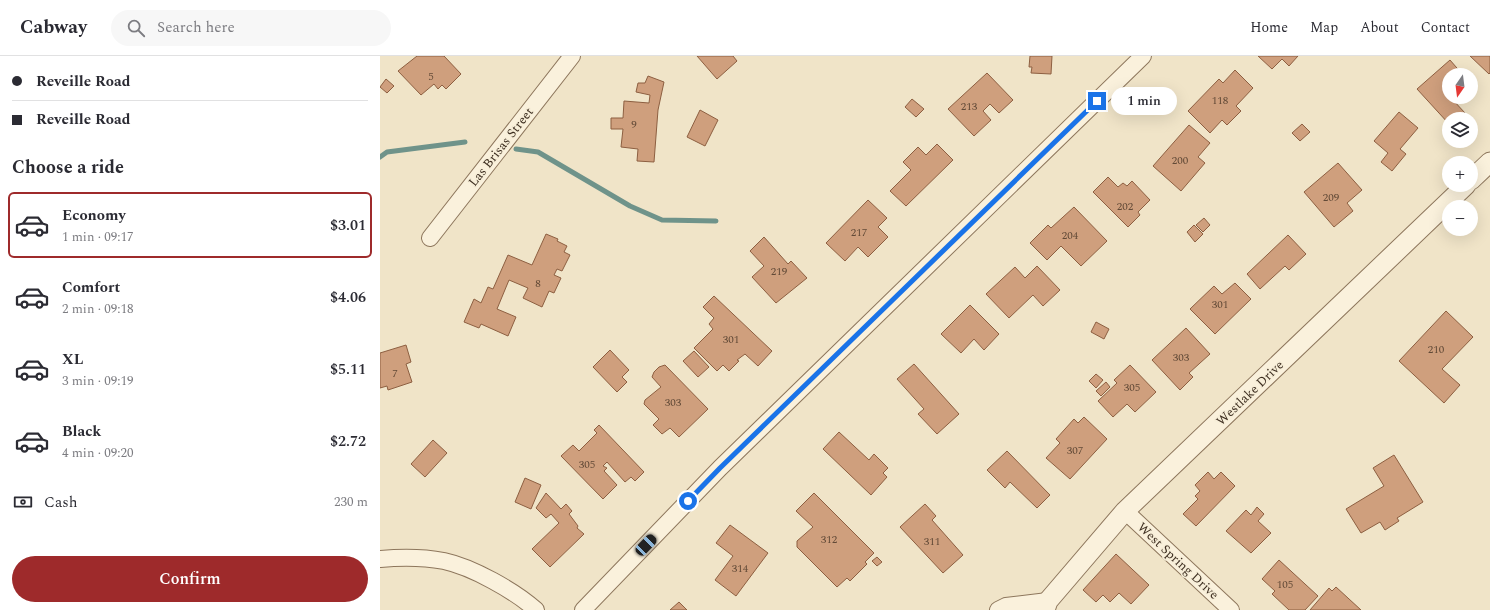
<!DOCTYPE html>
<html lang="en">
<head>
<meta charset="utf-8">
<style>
	:root { --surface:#fff; --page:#f7f7f7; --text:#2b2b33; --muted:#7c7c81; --line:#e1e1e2; --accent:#9e2a2b }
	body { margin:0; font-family:Spectral,serif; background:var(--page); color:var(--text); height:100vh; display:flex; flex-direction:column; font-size:15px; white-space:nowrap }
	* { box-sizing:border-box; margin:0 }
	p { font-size:13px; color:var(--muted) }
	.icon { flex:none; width:22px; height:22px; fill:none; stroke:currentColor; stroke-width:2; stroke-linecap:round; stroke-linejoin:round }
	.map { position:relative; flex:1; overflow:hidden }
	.details { display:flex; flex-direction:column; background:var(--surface); width:380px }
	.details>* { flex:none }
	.hud { display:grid; align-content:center; height:88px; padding:0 12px; background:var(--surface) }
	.needle { width:26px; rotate:194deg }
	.fabs { position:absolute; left:1062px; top:12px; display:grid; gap:8px }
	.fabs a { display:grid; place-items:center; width:36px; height:36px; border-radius:50%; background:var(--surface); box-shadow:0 4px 16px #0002; font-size:20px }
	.end { position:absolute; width:18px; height:18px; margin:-9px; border:5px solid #1a73e8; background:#fff; box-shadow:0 0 0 2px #fff }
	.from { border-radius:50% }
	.bubble { position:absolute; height:28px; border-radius:14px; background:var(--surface); box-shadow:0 4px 16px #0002; font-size:13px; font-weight:600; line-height:28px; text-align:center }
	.car { position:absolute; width:12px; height:24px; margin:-12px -6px; border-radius:5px; box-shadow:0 0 3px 1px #0007; background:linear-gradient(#222 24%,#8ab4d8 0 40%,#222 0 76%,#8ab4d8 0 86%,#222 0) }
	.hud b { display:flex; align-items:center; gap:14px; height:38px; font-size:15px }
	.hud b+b { border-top:1px solid var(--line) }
	.hud i { width:10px; height:10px; background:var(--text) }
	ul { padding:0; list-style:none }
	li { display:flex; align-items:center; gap:12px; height:66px; margin:0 8px 6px; padding:0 4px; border:2px solid transparent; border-radius:6px }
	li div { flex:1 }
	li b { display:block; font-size:15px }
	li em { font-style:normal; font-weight:600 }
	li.on { border-color:var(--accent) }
	li>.icon { width:36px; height:36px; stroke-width:1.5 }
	h2 { padding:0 12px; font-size:18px; line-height:48px }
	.pay { display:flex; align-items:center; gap:10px; height:44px; padding:0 12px; font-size:15px }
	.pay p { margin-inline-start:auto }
	.cta { display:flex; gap:8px; margin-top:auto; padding:8px 12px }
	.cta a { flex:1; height:46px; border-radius:24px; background:var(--accent); color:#fff; font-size:16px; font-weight:600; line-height:46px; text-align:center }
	header { display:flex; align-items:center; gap:24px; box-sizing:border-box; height:56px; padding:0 20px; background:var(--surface); border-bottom:1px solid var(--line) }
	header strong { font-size:19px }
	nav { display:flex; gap:22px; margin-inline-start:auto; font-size:14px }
	.search { width:280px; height:36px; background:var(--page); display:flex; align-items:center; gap:10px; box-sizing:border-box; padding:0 14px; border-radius:22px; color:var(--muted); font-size:15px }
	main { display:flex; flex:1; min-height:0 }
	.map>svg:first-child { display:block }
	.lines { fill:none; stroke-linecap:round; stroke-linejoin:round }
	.stream { stroke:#6f938a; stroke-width:5 }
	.building { fill:#cf9f7d; stroke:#8d5f41 }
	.minor-casing { stroke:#8d765c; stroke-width:18 }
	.tertiary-casing { stroke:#8d765c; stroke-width:21 }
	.minor { stroke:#faf1dc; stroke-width:16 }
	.tertiary { stroke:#faf1dc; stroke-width:19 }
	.route { stroke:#1a73e8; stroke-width:5 }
	.labels { text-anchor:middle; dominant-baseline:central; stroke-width:3; stroke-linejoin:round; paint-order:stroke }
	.number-label { font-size:11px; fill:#624a37 }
	.street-label { font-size:13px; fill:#3d2e20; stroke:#f7eed8 }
</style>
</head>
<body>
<header>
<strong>Cabway</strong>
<div class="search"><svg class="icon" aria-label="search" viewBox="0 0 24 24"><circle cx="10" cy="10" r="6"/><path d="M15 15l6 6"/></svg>Search here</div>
<nav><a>Home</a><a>Map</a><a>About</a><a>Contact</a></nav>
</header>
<main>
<section class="details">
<div class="hud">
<b><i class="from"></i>Reveille Road</b>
<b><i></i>Reveille Road</b>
</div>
<h2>Choose a ride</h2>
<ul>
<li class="on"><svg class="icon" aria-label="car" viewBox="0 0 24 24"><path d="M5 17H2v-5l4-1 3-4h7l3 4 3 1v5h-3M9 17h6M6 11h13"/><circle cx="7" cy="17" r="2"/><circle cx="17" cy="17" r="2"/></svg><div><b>Economy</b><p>1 min · 09:17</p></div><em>$3.01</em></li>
<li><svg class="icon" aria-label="car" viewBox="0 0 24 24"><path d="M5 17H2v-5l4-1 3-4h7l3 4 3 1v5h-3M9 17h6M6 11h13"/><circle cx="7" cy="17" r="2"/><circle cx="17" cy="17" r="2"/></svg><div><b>Comfort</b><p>2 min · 09:18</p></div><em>$4.06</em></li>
<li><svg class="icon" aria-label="car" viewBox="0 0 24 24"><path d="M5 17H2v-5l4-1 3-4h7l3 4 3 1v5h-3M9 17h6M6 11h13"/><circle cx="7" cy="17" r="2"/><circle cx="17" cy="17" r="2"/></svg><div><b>XL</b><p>3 min · 09:19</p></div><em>$5.11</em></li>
<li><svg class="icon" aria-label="car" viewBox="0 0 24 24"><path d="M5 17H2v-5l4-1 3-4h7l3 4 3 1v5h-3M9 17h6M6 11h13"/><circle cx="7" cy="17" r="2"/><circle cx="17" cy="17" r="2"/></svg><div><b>Black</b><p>4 min · 09:20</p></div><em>$2.72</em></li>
</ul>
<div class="pay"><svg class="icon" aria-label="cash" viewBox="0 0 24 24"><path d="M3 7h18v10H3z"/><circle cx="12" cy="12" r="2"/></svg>Cash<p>230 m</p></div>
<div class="cta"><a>Confirm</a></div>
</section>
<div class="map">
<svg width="1110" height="554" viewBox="0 0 1110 554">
	<rect width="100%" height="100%" fill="#f0e4c8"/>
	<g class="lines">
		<!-- stream -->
		<path class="stream" d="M 136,93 L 158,96 L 250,150 L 282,164 L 336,165
			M 0,101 L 7,96 L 85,86"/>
	</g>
	<!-- building -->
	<path class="building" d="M 37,0 L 64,0 L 81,18 L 66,33 L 62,29 L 58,33 L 54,28 L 41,39 L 18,15 Z
		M 317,0 L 353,0 L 357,5 L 337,23 Z
		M 650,0 L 672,0 L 671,18 L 651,17 L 652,11 L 649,11 Z
		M 878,0 L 918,0 L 909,10 L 902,3 L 892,13 Z
		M 1090,0 L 1110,0 L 1110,17 L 1109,18 Z
		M 1070,4 L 1083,19 L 1069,19 L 1069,41 L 1077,41 L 1073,44 L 1085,57 L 1078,63 L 1069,63 L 1069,68 L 1037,33 Z
		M 855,14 L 873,32 L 856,50 L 861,55 L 847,69 L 842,64 L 830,77 L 808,55 L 839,23 L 843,27 Z
		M 607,17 L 633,44 L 619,57 L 610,48 L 603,55 L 611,64 L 594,80 L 568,53 Z
		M 268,20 L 284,26 L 278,54 L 274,106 L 257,105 L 258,93 L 241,91 L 243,73 L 231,73 L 231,62 L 243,62 L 244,45 L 269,47 L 270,39 L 256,36 L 258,27 L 265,27 Z
		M 6,23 L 14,30 L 7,37 L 0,31 Z
		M 532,43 L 544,53 L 536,61 L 525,51 Z
		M 320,54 L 338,64 L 325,90 L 307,81 Z
		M 1019,56 L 1038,72 L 1020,93 L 1026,98 L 1012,115 L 1001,106 L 1008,97 L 994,85 Z
		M 922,68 L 930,76 L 920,85 L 912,77 Z
		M 809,69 L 830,87 L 818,101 L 825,107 L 801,135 L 773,110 Z
		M 557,88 L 573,104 L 526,150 L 510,135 L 531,114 L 523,106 L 538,91 L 546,99 Z
		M 958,107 L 982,134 L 967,147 L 973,155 L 954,171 L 924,136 Z
		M 728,121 L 738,131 L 743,127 L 747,130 L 752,125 L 770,144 L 758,156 L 760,159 L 748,171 L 713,136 Z
		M 488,144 L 507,162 L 498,171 L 508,181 L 488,201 L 478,191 L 465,205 L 446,187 Z
		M 694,151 L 727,185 L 701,210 L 681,190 L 667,204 L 650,187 L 668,169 L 671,172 Z
		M 824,162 L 830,169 L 823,176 L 816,169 Z
		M 814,169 L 823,178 L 815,186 L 807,176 Z
		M 166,178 L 178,183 L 177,185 L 187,190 L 184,196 L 190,199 L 182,215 L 177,213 L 174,219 L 181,222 L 174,237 L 169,235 L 162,251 L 143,242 L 148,232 L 129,224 L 117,253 L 136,261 L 128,280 L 101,268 L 99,272 L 84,266 L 94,243 L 101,247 L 108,231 L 113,233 L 128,199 L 152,209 Z
		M 908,179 L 926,198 L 909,214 L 905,210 L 880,233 L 867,218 Z
		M 384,181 L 408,208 L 411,205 L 427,222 L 396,247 L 372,221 L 384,210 L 370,195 Z
		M 657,210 L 680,234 L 663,250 L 653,239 L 629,262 L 606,238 L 635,211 L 645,222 Z
		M 855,227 L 871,243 L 835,278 L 810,253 L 834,230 L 842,238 Z
		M 334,240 L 392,295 L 378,310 L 365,298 L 357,304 L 359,305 L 349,315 L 343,309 L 337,315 L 314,292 L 333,273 L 329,268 L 334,262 L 323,251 Z
		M 590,249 L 619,278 L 604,294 L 594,283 L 581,297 L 561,278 Z
		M 1066,255 L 1093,281 L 1062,313 L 1080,329 L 1064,347 L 1019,305 Z
		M 716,266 L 729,273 L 724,283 L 711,276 Z
		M 806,272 L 830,298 L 809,317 L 813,321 L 800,334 L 772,304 Z
		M 26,289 L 31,306 L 26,308 L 32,326 L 8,334 L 7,330 L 0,332 L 0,297 Z
		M 230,294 L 249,314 L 242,321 L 247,326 L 237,336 L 213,311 Z
		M 314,295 L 329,311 L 318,321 L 303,305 Z
		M 534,308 L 579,358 L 557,378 L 538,358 L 544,353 L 517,323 Z
		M 285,309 L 328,353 L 299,381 L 290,372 L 282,378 L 273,369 L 279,363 L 264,348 L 265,344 L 281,331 L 272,321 L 274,316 L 279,311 Z
		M 750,309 L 776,336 L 755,356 L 747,348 L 733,361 L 718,345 L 737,327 L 734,324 Z
		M 716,318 L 723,324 L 716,332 L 709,325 Z
		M 726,326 L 730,331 L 721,340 L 716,335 Z
		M 704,361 L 727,383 L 690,423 L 666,402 L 680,387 L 676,383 L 694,363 L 698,367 Z
		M 219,369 L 264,416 L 255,425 L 251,421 L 245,426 L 227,406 L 223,410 L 227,412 L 224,415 L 237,429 L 223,443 L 181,400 L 193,389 L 199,395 L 217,377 L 214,374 Z
		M 459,376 L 489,404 L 494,398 L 508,412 L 503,417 L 507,421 L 491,439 L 443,393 Z
		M 53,384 L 67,397 L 45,421 L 31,408 Z
		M 627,395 L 670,439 L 657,452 L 630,426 L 625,432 L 607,414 Z
		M 1014,399 L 1043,446 L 1017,462 L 1019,465 L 1005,474 L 1000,466 L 981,477 L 966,453 L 1004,430 L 993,412 Z
		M 828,416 L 834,423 L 841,416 L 855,430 L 816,470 L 803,458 L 818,443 L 815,440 L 820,435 L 815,429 Z
		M 145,422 L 161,429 L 151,453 L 135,446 Z
		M 166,437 L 181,453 L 186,448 L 192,455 L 189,458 L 198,470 L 197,472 L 204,478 L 170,511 L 152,493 L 179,467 L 171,458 L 166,462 L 156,452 Z
		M 434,437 L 494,497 L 485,506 L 487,508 L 470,525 L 467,522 L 457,531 L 417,491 L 417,485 L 433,471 L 416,455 Z
		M 545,448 L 556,460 L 552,464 L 583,499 L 563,517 L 520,471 Z
		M 877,451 L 884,458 L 878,465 L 891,477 L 871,497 L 846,475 L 866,454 L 871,459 Z
		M 350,469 L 388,497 L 356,540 L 335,524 L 353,500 L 336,487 Z
		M 736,498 L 769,529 L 751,548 L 739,537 L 730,546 L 723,539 L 716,546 L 703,534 Z
		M 497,501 L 502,506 L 497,510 L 492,505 Z
		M 899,504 L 938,540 L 925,554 L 909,554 L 892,538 L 895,535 L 882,523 Z
		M 956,531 L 981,554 L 930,554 L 949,532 L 952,535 Z
		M 299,546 L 307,554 L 290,554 Z"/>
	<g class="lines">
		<!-- minor casing -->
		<g class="minor-casing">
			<path id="minor" d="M 50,182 L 192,0
				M 745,455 L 851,554
				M 0,503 C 21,501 43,501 64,505 C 92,511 135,535 156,554
				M 203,554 L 340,412 L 763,0
				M 618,554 L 626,550 L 668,545"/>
		</g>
		<!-- tertiary casing -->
		<g class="tertiary-casing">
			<path id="tertiary" d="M 1091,124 L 1110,106
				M 665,554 L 668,545 L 745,455 L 1086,129"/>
		</g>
		<!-- minor -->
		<use href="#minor" class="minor"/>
		<!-- tertiary -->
		<use href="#tertiary" class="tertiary"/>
	</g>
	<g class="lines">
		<!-- route -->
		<path class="route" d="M 308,445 L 340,412 L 717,45"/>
	</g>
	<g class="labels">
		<!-- number labels -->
		<g class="number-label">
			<text x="51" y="20">5</text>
			<text x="840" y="44">118</text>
			<text x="589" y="50">213</text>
			<text x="254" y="68">9</text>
			<text x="800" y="104">200</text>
			<text x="951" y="141">209</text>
			<text x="745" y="150">202</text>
			<text x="479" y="176">217</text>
			<text x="690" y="179">204</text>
			<text x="399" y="215">219</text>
			<text x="158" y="227">8</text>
			<text x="840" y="248">301</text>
			<text x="351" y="283">301</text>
			<text x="1056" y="293">210</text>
			<text x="801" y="301">303</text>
			<text x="15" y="317">7</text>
			<text x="752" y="331">305</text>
			<text x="293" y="346">303</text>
			<text x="695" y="394">307</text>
			<text x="207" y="408">305</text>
			<text x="449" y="483">312</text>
			<text x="552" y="485">311</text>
			<text x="360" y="512">314</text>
			<text x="905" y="528">105</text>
		</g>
		<!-- street labels -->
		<g class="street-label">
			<text transform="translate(121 91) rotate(-52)">Las Brisas Street</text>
			<text transform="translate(870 337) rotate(-44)">Westlake Drive</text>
			<text transform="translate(798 505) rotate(43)">West Spring Drive</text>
		</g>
	</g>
</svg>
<div class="fabs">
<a><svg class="needle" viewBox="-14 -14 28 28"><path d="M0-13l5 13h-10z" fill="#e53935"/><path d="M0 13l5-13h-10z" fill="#7c7c81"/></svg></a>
<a><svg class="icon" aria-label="layers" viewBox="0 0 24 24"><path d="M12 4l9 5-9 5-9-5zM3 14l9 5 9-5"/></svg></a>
<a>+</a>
<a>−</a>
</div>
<i class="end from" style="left:308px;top:445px"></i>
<i class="end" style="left:717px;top:45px"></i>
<div class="bubble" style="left:731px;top:31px;width:66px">1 min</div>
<i class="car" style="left:266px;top:489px;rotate:44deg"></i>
</div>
</main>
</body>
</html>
